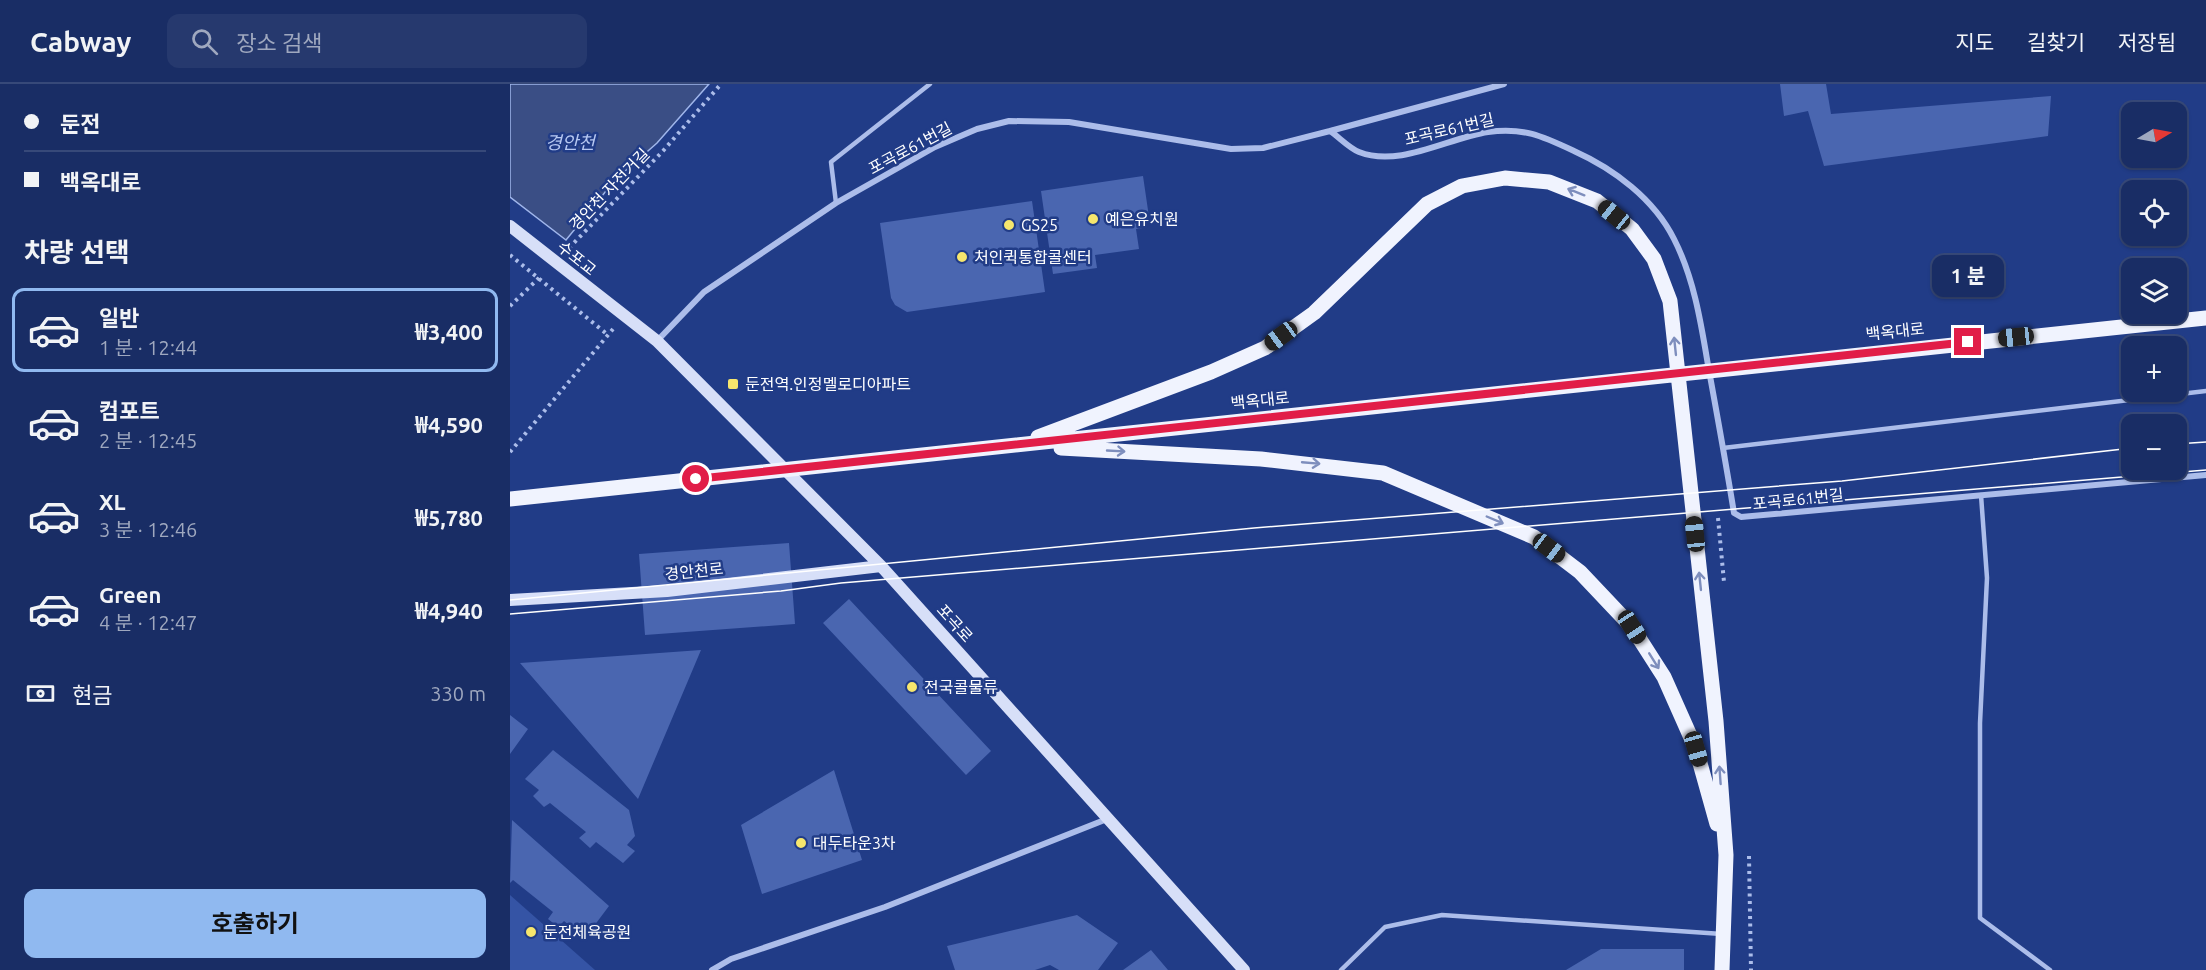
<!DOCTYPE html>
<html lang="ko">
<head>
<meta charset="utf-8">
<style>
	:root { --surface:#192d65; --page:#26396e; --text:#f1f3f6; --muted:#9fa8bf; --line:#374979; --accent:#90b9f0 }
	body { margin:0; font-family:Ubuntu,"Noto Sans KR",sans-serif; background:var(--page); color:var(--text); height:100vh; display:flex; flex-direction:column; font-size:22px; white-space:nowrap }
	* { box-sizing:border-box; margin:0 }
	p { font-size:20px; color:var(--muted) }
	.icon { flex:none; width:33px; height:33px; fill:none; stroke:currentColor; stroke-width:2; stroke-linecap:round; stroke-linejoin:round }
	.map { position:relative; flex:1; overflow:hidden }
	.drawer { display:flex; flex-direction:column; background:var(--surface); width:510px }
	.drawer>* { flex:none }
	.top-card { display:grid; align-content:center; height:132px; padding:0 24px; background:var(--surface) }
	.needle { width:39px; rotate:80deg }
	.buttons { position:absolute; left:1611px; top:18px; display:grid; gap:12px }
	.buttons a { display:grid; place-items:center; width:66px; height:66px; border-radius:12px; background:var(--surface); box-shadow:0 2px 4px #0004,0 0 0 2px var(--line); font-size:30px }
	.end { position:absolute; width:27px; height:27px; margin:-14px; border:8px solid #e11d48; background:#fff; box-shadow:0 0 0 3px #fff }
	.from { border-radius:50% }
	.bubble { position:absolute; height:42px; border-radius:12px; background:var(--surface); box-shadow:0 2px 4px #0004,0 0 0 2px var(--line); font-size:20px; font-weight:700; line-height:42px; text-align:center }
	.car { position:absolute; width:18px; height:36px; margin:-18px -9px; border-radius:8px; box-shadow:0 0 4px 2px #0007; background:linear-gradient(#222 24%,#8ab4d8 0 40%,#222 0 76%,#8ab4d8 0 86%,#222 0) }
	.top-card b { display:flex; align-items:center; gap:21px; height:57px; font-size:22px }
	.top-card b+b { border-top:2px solid var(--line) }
	.top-card i { width:15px; height:15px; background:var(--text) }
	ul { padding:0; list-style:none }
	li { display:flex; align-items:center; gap:18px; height:84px; margin:0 12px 9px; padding:0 12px; border:3px solid transparent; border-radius:12px }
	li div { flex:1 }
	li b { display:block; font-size:22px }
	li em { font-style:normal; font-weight:700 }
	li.active { border-color:var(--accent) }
	li>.icon { width:54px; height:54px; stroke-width:1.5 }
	h2 { padding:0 24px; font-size:27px; line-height:72px }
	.pay { display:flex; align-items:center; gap:15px; height:66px; padding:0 24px; font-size:22px }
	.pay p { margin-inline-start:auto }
	.button { display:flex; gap:12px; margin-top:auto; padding:12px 24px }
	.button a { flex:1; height:69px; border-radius:12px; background:var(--accent); color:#111; font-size:24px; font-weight:700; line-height:69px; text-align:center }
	header { display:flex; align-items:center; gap:36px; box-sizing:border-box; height:84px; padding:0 30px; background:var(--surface); border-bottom:2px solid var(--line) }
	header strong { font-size:28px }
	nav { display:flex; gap:33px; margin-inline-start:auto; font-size:21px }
	.search { width:420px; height:54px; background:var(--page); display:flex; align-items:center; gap:15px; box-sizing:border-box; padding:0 21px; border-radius:12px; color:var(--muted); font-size:22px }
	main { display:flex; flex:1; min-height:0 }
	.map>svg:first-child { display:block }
	.green { fill:#3554a5 }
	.water { fill:#3a4e85; stroke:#a0b6eb; stroke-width:1.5 }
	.building { fill:#4a66b0 }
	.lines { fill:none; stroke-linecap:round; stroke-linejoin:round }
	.path { stroke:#acbdea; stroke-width:4; stroke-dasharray:3 4.5; stroke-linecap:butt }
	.lane { stroke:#acbdea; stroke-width:4.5 }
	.street { stroke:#acbdea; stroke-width:6 }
	.secondary { stroke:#d7dff8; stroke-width:12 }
	.primary { stroke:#f0f3fe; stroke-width:15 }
	.tram { stroke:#fff; stroke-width:1.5 }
	.oneway { stroke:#7e8ebd }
	.route { stroke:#e11d48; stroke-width:8 }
	.poi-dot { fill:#f6e66d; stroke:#213c87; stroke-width:2 }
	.labels { text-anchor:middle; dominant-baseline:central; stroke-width:5; stroke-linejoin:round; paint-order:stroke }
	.street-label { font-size:16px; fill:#fff; stroke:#213c87 }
	.poi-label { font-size:16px; fill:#fff; stroke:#213c87; text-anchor:start }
	.water-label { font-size:18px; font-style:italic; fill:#b7c8f1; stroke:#213c87 }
</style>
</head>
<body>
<header>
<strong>Cabway</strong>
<div class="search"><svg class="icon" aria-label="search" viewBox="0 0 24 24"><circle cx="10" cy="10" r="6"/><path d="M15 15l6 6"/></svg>장소 검색</div>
<nav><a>지도</a><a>길찾기</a><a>저장됨</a></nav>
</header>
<main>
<section class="drawer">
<div class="top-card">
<b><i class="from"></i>둔전</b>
<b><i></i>백옥대로</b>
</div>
<h2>차량 선택</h2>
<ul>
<li class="active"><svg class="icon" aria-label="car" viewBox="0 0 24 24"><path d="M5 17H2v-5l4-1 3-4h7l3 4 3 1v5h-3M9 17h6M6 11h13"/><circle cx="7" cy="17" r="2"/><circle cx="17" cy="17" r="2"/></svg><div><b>일반</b><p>1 분 · 12:44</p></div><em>₩3,400</em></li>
<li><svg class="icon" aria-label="car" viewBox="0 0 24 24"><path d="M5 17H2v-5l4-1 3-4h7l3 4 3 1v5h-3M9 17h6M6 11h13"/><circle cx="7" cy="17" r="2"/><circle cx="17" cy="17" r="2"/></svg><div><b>컴포트</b><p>2 분 · 12:45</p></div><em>₩4,590</em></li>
<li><svg class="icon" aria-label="car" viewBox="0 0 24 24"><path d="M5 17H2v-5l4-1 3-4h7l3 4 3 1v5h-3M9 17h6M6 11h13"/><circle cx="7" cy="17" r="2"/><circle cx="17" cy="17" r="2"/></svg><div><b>XL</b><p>3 분 · 12:46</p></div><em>₩5,780</em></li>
<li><svg class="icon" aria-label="car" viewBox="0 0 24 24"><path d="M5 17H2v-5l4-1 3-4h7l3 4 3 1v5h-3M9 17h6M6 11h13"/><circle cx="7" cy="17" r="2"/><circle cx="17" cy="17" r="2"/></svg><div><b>Green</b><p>4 분 · 12:47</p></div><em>₩4,940</em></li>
</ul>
<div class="pay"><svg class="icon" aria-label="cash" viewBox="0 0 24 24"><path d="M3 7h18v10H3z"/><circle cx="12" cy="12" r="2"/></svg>현금<p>330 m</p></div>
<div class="button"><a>호출하기</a></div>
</section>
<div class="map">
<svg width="1696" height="886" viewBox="0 0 1696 886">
	<rect width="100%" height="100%" fill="#213c87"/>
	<!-- green -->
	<path class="green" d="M 0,811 L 85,886 L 0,886 Z"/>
	<!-- water -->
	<path class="water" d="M 0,0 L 199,0 L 147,59 L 105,96 L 56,156 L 0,113 Z"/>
	<!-- building -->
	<path class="building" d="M 1270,0 L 1316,0 L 1321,30 L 1541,12 L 1538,52 L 1314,82 L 1298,27 L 1274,32 Z
		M 633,92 L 639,133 L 633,144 L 626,145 L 629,165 L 585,171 L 587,184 L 543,190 L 531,107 Z
		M 522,117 L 535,208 L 397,228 L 385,221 L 381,214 L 370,139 Z
		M 279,459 L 285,540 L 135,551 L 129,470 Z
		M 339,515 L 481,667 L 456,691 L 313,539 Z
		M 191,566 L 128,715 L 10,579 Z
		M 0,631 L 18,645 L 0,670 Z
		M 43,666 L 119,726 L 125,752 L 117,761 L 125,767 L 113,779 L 86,758 L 80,764 L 69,754 L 76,748 L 40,719 L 34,723 L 23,712 L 29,706 L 15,695 Z
		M 324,686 L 352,776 L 252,810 L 231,741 Z
		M 2,736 L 99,822 L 75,854 L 54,837 L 48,843 L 38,835 L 43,828 L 3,796 L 0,799 Z
		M 567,831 L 608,859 L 588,886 L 549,886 L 540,881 L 525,886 L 445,886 L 437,862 Z
		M 1091,865 L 1174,865 L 1174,886 L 1056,886 Z
		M 641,866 L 658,886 L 613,886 Z"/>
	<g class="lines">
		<!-- path -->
		<path class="path" d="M 59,164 L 153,67 L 211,0
			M 0,171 L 98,251
			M 0,222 L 32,191
			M 0,368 L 103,245
			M 1208,434 L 1214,498
			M 1239,772 L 1241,886"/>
		<!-- lane -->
		<path class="lane" d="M 326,119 L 321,78 L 420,0
			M 1213,364 L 1696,307
			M 1471,411 L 1477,494 L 1470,639 L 1470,834 L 1540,886
			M 831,886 L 875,843 L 932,831 L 1212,850"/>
		<!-- street -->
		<path class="street" d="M 820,47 L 994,0
			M 147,257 L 194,208 L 326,119 L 425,63 L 467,45 L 499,37 L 559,38 L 721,65 L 753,64 L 820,47 C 829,53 839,64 849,68 C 889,84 938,54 978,48 C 1013,43 1032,52 1064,67 C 1104,85 1144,115 1164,155 C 1184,194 1191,239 1198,281 C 1207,330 1216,380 1224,429 L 1231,433 L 1696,391
			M 202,886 L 221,875 L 375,823 L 597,735"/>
		<!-- secondary -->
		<path class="secondary" d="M 0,142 L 147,257 L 371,482 L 734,886
			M 0,516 L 157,507 L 371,482"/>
		<!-- primary -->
		<path class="primary" d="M 528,353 L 701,288 L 755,264 L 804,229 L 917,120 L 952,102 L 995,94 L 1039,98 L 1087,117 L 1122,145 L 1144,175 L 1160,217 L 1206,637 L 1216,771 L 1212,886
			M 551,364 L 751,375 L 873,389 L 1024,453 L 1070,488 L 1122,543 L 1154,593 L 1186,665 L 1207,740
			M 0,415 C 565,354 1130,291 1696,234"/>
		<!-- tram -->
		<path class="tram" d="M 1666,360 L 1696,358
			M 0,516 L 744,444 L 1332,397 L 1622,364
			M 0,530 L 271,507 L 331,499 L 1696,386"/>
	</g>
	<!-- one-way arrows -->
	<defs><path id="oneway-shaft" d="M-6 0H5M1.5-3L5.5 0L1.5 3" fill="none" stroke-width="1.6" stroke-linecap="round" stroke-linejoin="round" transform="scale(1.5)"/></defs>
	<g class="oneway">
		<use href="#oneway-shaft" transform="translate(1066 108) rotate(-158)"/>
		<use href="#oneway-shaft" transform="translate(1165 262) rotate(-96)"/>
		<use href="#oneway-shaft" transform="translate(606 367) rotate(3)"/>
		<use href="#oneway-shaft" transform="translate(801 379) rotate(5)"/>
		<use href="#oneway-shaft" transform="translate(985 436) rotate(23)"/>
		<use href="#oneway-shaft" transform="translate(1190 497) rotate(-96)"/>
		<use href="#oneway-shaft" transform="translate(1144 577) rotate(58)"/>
		<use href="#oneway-shaft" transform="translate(1210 691) rotate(-94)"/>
	</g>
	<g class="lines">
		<!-- route -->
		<path class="route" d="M 186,395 L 1458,258"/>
	</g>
	<!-- markers -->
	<g class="poi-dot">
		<circle cx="583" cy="135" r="6"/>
		<circle cx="499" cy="141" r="6"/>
		<circle cx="452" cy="173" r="6"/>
		<rect x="217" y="294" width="12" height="12" rx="3"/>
		<circle cx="402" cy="603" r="6"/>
		<circle cx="291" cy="759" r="6"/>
		<circle cx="21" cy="848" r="6"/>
	</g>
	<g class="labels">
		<!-- street labels -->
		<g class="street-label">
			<text transform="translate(939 45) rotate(-13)">포곡로61번길</text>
			<text transform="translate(400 64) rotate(-28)">포곡로61번길</text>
			<text transform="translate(99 105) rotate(-46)">경안천 자전거길</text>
			<text transform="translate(67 174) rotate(39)">수포교</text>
			<text transform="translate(1385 247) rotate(-6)">백옥대로</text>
			<text transform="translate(750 316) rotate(-6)">백옥대로</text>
			<text transform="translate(1288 415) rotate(-6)">포곡로61번길</text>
			<text transform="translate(184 487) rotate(-6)">경안천로</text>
			<text transform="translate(445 539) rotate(48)">포곡로</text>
		</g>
		<!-- poi labels -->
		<g class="poi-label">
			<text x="595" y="135">예은유치원</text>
			<text x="511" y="141">GS25</text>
			<text x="464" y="173">처인퀵통합콜센터</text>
			<text x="235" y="300">둔전역.인정멜로디아파트</text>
			<text x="414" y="603">전국콜물류</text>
			<text x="303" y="759">대두타운3차</text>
			<text x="33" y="848">둔전체육공원</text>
		</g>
		<!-- water labels -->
		<g class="water-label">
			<text x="60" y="58">경안천</text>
		</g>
	</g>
</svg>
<div class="buttons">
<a><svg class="needle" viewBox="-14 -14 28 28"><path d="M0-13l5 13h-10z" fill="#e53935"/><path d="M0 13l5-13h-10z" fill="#9fa8bf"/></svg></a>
<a><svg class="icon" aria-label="locate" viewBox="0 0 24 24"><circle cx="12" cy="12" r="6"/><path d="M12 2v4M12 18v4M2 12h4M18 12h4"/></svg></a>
<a><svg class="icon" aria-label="layers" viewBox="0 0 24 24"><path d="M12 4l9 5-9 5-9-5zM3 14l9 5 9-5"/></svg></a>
<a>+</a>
<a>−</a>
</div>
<i class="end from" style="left:186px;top:395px"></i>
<i class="end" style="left:1458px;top:258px"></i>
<div class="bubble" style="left:1422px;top:171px;width:72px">1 분</div>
<i class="car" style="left:1104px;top:131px;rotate:309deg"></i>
<i class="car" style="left:771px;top:252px;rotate:234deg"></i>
<i class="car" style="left:1506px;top:253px;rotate:264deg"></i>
<i class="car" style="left:1185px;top:450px;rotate:354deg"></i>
<i class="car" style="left:1039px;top:464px;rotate:127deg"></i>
<i class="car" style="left:1122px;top:543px;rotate:147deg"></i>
<i class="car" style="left:1186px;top:665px;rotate:164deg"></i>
</div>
</main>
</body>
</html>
